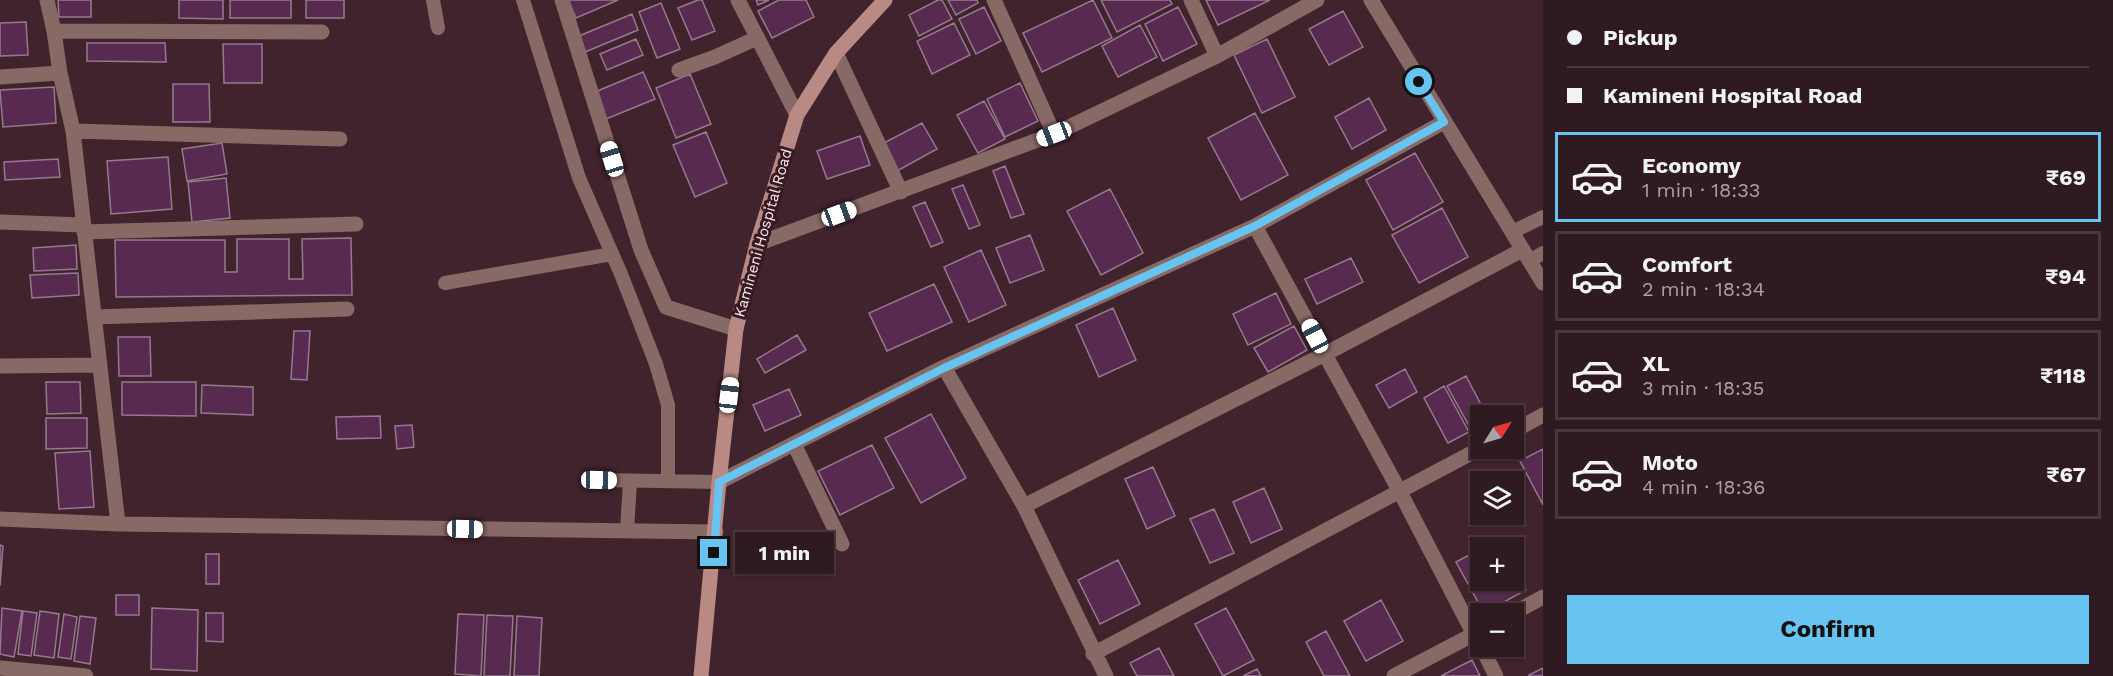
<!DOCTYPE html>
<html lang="en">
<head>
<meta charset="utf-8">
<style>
	:root { --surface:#301a21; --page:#3c272e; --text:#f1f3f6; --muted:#a8a1a5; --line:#4b383f; --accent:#67c4f0 }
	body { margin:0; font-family:"Work Sans",sans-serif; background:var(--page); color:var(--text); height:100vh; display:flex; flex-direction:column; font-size:22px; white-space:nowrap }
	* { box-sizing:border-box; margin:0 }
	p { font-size:20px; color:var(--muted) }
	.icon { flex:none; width:33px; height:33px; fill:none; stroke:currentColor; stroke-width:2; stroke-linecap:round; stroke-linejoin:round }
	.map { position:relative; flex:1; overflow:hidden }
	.drawer { display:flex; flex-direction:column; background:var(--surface); width:570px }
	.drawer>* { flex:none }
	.top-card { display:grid; align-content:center; height:132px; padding:0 24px; background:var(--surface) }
	.needle { width:39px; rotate:53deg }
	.fabs { position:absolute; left:1470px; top:405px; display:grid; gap:12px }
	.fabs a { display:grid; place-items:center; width:54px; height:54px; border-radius:0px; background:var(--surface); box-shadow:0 2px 4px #0004,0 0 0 2px var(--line); font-size:30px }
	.end { position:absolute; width:27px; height:27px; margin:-14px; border:8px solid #67c4f0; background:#111; box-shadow:0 0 0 3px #111 }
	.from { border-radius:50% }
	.bubble { position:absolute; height:42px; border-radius:0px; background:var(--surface); box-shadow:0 2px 4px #0004,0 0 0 2px var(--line); font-size:20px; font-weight:700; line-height:42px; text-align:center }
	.car { position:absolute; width:18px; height:36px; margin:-18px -9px; border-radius:8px; box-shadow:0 0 4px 2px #0007; background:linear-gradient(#fff 24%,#345 0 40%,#fff 0 76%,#345 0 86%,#fff 0) }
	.top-card b { display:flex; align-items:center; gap:21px; height:57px; font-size:22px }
	.top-card b+b { border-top:2px solid var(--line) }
	.top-card i { width:15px; height:15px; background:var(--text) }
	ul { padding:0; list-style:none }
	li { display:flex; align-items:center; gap:18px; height:90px; margin:0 12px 9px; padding:0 12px; border:3px solid var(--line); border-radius:0px }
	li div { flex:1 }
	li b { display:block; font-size:22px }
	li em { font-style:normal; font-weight:700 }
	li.selected { border-color:var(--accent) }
	li>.icon { width:54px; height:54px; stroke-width:1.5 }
	.action { display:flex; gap:12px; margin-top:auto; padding:12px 24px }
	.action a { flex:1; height:69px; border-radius:0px; background:var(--accent); color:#111; font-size:24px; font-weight:700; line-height:69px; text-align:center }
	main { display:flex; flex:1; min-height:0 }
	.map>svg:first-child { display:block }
	.building { fill:#582a50; stroke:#957a8f; stroke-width:1.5 }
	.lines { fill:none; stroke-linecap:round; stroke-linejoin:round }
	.lane { stroke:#876965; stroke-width:14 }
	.street { stroke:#876965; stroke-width:15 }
	.secondary { stroke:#b98a84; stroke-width:15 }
	.route { stroke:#67c4f0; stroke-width:8 }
	.labels { text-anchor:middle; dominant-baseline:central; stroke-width:6; stroke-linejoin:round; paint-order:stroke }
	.street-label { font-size:15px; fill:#fce8ed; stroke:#351a23 }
</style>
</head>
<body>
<main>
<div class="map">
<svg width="1543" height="676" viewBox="0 0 1543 676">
	<rect width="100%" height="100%" fill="#40232c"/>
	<!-- building -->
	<path class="building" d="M 58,0 L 91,0 L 91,17 L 59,17 Z
		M 179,0 L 223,0 L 223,19 L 179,18 Z
		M 230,0 L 291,0 L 291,18 L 230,18 Z
		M 306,0 L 344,0 L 344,18 L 306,18 Z
		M 568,0 L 618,0 L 576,18 Z
		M 698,0 L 702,0 L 715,31 L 692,40 L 678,8 Z
		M 756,0 L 769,0 L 758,5 Z
		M 779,0 L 806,0 L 814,17 L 772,38 L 758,11 Z
		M 938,0 L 942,0 L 952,19 L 919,36 L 909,15 Z
		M 948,0 L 977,0 L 978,3 L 956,15 Z
		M 1093,0 L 1112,38 L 1042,72 L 1023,33 Z
		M 1101,0 L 1170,0 L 1172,4 L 1117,32 Z
		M 1206,0 L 1270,0 L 1218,25 Z
		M 661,3 L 680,49 L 657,58 L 639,12 Z
		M 984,7 L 1001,41 L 976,54 L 959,19 Z
		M 1178,7 L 1197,44 L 1163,61 L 1145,24 Z
		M 1343,11 L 1363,47 L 1329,65 L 1309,29 Z
		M 632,14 L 638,30 L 585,52 L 579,36 Z
		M 26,22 L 28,55 L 0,56 L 0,23 Z
		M 954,23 L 970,55 L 932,74 L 917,41 Z
		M 1140,25 L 1157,57 L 1118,77 L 1102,46 Z
		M 636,39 L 643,55 L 607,70 L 600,54 Z
		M 1267,39 L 1295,97 L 1262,113 L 1234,55 Z
		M 87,43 L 165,43 L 166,62 L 87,61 Z
		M 223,44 L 262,44 L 262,83 L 224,83 Z
		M 643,72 L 655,99 L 606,119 L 595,92 Z
		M 690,74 L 711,124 L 676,138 L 656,88 Z
		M 1020,83 L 1038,121 L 1005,137 L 987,99 Z
		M 173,84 L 209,84 L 210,122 L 173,122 Z
		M 54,87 L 56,123 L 3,127 L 0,90 Z
		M 1369,98 L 1386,130 L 1352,149 L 1335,117 Z
		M 984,101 L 1005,139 L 978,153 L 957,115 Z
		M 1255,113 L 1288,175 L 1241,200 L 1208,138 Z
		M 922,123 L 937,149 L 897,171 L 882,144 Z
		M 706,132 L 727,183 L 695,197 L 673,145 Z
		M 860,136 L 870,165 L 827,179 L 817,151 Z
		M 222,143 L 227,174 L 187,181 L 182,149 Z
		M 1415,153 L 1443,202 L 1393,230 L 1366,180 Z
		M 168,157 L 172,209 L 111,214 L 107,161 Z
		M 58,159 L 60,177 L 5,180 L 4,162 Z
		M 1005,166 L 1024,214 L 1011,218 L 993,171 Z
		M 226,178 L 230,218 L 192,222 L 188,182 Z
		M 963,185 L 980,225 L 969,229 L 952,189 Z
		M 1110,189 L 1143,253 L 1101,275 L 1067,211 Z
		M 925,202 L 943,242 L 931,247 L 913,207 Z
		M 1442,208 L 1468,257 L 1419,283 L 1392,235 Z
		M 1030,235 L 1044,270 L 1010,283 L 996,248 Z
		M 351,238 L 352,295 L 116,297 L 115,240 L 225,240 L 225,272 L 237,272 L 237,239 L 289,239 L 289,279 L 303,279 L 302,239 Z
		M 76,245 L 77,269 L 34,271 L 33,248 Z
		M 981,250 L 1006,305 L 969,322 L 944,267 Z
		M 1351,258 L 1363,282 L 1317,304 L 1305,279 Z
		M 78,273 L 79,295 L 32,298 L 30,275 Z
		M 934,284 L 952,322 L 887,351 L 869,313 Z
		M 1276,293 L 1291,324 L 1248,345 L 1233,314 Z
		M 1113,308 L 1136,360 L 1099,377 L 1076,325 Z
		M 1294,326 L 1307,350 L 1268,372 L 1254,348 Z
		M 294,331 L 310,331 L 307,380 L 291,379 Z
		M 797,335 L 806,350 L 765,373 L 757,359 Z
		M 118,337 L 150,337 L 151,376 L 119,376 Z
		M 1405,369 L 1417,392 L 1389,408 L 1376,385 Z
		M 1466,376 L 1487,416 L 1480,416 L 1480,429 L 1473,433 L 1447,386 Z
		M 46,382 L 80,382 L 81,413 L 47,414 Z
		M 122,382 L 196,382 L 196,416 L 122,415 Z
		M 202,385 L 253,387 L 253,415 L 201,413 Z
		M 1444,386 L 1469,432 L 1448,443 L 1424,398 Z
		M 789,389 L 801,415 L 765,431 L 753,405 Z
		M 931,414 L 966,478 L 921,503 L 885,438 Z
		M 380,416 L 381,438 L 337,439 L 336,417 Z
		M 46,418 L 87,418 L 87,448 L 46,449 Z
		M 412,425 L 414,447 L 397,449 L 395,426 Z
		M 872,445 L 894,488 L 840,515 L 818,471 Z
		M 1543,449 L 1543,505 L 1520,461 Z
		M 90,451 L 94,507 L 59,509 L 55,453 Z
		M 1153,467 L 1175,516 L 1147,529 L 1125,479 Z
		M 1264,488 L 1282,529 L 1251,543 L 1233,502 Z
		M 1214,509 L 1234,553 L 1210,563 L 1190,519 Z
		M 1499,539 L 1503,548 L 1484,548 Z
		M 0,545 L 3,546 L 0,586 Z
		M 1480,549 L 1480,580 L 1514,580 L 1514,566 L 1526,590 L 1484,613 L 1456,562 Z
		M 206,554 L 219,554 L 219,584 L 206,584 Z
		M 1118,560 L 1140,604 L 1100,624 L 1078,580 Z
		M 116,595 L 139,595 L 139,615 L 116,615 Z
		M 1381,600 L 1403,641 L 1366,661 L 1344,621 Z
		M 2,608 L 22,611 L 14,657 L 0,654 Z
		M 152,608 L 198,610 L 197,671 L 151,669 Z
		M 1226,608 L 1254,660 L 1223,676 L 1195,624 Z
		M 23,611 L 37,613 L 31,656 L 18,654 Z
		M 40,611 L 59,614 L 54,658 L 34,655 Z
		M 206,613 L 223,613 L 223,642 L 206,641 Z
		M 64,614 L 77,617 L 71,659 L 58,657 Z
		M 458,614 L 484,615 L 481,676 L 455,674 Z
		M 487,615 L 513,616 L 510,676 L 484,676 Z
		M 80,616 L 96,618 L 90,664 L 74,661 Z
		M 517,616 L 542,618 L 539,676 L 514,676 Z
		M 1326,631 L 1350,676 L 1324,676 L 1306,642 Z
		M 1159,648 L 1174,676 L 1137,676 L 1130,663 Z
		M 1472,660 L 1480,676 L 1441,676 Z
		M 1543,668 L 1543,676 L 1529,676 L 1529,675 Z
		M 1257,669 L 1261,676 L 1243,676 Z"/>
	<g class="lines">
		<!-- lane -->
		<path class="lane" d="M 433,0 L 438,28
			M 523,0 L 579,178 L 621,274 L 656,364 L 668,405 L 668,481
			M 1512,232 L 1543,217
			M 1529,261 L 1543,253
			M 445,283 L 612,254
			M 599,480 L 719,482
			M 627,531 L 630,481"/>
		<!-- street -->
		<path class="street" d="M 47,0 L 54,31 L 60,73 L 73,131 L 118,524 L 716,532
			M 562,0 L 641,250 L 666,307 L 736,329
			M 738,0 L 797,115
			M 1191,0 L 1217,56
			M 1371,0 L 1543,283
			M 54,31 L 322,32
			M 836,53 L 901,192
			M 679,70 L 715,57 L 757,38
			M 0,77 L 60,73
			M 73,131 L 340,139
			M 1054,134 L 1217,56 L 1317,0
			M 0,222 L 83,225
			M 1255,226 L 1400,492 L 1480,646
			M 84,232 L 356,224
			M 757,244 L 1054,134 L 994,0
			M 94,317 L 347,309
			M 0,366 L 100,365
			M 944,367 L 1024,506 L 1106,676
			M 1514,431 L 1543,415
			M 794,444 L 842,544
			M 719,482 L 944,367 L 1255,226 L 1444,122
			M 1024,506 L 1325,354 L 1522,250
			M 0,519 L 118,524
			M 1512,614 L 1543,597
			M 1481,646 L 1496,676
			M 1093,654 L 1481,448
			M 0,668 L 86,676
			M 1394,676 L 1480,631"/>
		<!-- secondary -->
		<path class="secondary" d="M 701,676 L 719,482 L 736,329 L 757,244 L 797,115 L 836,53 L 885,0"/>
	</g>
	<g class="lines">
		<!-- route -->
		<path class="route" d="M 714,553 L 719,482 L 944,368 L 1255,226 L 1444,122 L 1419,82"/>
	</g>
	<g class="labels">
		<!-- street labels -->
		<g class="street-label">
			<text transform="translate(763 233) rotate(-74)">Kamineni Hospital Road</text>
		</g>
	</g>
</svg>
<div class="fabs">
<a><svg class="needle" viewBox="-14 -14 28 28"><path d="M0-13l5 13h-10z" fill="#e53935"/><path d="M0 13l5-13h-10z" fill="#a8a1a5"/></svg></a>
<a><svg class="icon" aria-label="layers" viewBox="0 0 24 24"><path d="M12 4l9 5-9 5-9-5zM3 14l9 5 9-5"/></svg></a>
<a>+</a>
<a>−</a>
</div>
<i class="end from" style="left:1419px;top:82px"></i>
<i class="end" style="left:714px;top:553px"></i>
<div class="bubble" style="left:735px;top:532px;width:99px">1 min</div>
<i class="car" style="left:1054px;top:134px;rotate:249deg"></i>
<i class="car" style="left:612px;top:159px;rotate:343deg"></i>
<i class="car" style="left:839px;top:214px;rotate:70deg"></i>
<i class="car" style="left:1315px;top:336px;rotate:332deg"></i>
<i class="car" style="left:729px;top:395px;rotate:7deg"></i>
<i class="car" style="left:599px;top:480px;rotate:91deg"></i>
<i class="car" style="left:465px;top:529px;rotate:91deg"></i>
</div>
<section class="drawer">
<div class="top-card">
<b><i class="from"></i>Pickup</b>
<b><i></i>Kamineni Hospital Road</b>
</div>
<ul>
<li class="selected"><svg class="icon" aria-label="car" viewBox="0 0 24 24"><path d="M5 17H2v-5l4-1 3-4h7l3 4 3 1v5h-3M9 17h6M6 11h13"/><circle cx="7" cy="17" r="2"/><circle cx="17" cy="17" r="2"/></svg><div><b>Economy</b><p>1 min · 18:33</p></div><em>₹69</em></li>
<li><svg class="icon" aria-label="car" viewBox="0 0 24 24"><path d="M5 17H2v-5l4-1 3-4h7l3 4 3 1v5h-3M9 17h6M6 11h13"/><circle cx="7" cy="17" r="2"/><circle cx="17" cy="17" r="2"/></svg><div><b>Comfort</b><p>2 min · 18:34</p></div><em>₹94</em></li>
<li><svg class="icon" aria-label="car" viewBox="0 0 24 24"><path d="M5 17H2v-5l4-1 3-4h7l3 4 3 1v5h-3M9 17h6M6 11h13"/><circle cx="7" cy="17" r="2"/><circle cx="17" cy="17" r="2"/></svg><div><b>XL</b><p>3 min · 18:35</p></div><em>₹118</em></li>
<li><svg class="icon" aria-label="car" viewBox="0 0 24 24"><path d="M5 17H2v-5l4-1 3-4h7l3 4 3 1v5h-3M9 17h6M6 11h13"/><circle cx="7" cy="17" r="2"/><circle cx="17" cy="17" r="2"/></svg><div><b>Moto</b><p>4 min · 18:36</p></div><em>₹67</em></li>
</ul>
<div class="action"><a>Confirm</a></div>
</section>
</main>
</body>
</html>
